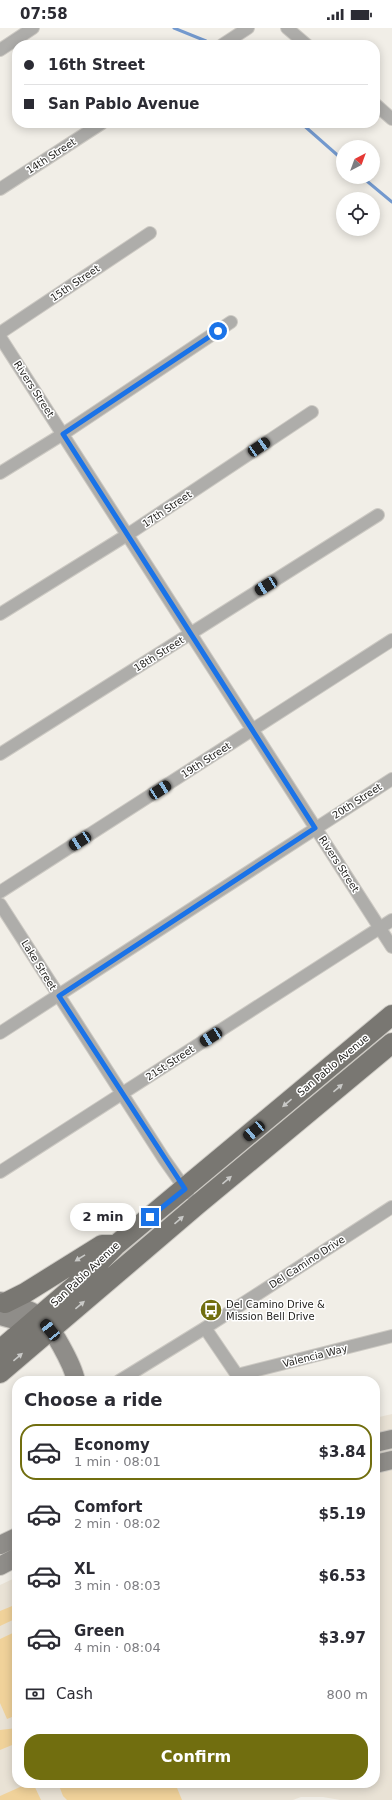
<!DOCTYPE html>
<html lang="en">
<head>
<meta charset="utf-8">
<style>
	:root { --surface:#fff; --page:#f7f7f7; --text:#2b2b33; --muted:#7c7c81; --line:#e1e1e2; --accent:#716e0f }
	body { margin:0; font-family:"DejaVu Sans",sans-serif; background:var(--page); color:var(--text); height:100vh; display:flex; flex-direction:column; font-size:15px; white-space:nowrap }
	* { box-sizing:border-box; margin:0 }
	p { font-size:13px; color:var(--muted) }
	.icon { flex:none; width:22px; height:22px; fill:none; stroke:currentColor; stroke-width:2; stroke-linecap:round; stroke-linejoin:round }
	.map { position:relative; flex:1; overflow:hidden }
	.details { position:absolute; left:12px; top:1348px; width:368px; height:412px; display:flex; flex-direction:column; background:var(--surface); border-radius:16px; box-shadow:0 2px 10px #0003 }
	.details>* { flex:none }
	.top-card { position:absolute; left:12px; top:12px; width:368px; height:88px; border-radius:16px; box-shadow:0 2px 10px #0003; display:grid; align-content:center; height:88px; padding:0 12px; background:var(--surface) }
	.needle { width:26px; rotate:41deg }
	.buttons { position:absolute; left:336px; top:112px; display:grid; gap:8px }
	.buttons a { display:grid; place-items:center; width:44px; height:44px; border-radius:50%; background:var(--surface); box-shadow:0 2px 10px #0003; font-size:20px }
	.end { position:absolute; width:18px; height:18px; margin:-9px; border:5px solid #1a73e8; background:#fff; box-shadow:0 0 0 2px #fff }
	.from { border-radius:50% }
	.bubble { position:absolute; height:28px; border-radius:14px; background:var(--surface); box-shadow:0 2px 10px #0003; font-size:13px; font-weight:600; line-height:28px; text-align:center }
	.car { position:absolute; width:12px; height:24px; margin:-12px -6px; border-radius:5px; box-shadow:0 0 3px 1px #0007; background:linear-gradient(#222 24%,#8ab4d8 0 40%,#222 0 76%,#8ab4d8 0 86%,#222 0) }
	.top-card b { display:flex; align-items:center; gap:14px; height:38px; font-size:15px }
	.top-card b+b { border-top:1px solid var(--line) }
	.top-card i { width:10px; height:10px; background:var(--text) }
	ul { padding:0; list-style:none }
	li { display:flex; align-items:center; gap:12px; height:56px; margin:0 8px 6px; padding:0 4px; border:2px solid transparent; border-radius:16px }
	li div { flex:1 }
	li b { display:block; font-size:15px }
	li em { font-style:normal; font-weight:600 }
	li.selected { border-color:var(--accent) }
	li>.icon { width:36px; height:36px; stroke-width:1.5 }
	h2 { padding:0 12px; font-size:18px; line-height:48px }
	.pay { display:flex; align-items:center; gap:10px; height:44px; padding:0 12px; font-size:15px }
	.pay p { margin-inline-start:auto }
	.action { display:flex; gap:8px; margin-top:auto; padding:8px 12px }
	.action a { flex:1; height:46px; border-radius:16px; background:var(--accent); color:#fff; font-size:16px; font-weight:600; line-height:46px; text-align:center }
	.status { display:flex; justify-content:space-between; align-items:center; height:28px; padding:0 20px; background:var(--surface); direction:ltr }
	.status svg { height:11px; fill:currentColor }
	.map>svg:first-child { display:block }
	.built { fill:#e9e2d5 }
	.garden { fill:#f0d29a }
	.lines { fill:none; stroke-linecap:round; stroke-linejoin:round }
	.stream { stroke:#7399ce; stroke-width:3 }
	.street-casing { stroke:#ccc9c3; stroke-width:14 }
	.secondary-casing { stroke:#ccc9c3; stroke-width:20 }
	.primary-casing { stroke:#ccc9c3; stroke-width:22 }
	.street { stroke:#aeadaa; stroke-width:12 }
	.secondary { stroke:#8f8d89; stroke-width:18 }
	.primary { stroke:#797772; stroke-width:20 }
	.oneway { fill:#c9c9c7 }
	.route { stroke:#1a73e8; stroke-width:5 }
	.labels { text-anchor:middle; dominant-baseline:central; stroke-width:3; stroke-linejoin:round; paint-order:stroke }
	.street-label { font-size:10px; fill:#242320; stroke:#fff }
	.poi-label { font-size:10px; fill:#242320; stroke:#fff; text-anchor:start }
</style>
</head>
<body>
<div class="status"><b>07:58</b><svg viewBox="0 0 49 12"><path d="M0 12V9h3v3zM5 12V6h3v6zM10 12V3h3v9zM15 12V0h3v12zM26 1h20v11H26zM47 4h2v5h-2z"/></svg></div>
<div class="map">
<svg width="392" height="1772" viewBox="0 0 392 1772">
	<rect width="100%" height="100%" fill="#f1eee7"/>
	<!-- built -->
	<path class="built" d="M 392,1386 L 392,1772 L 340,1772 L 323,1769 L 301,1769 L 293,1772 L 0,1772 L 0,1557 L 17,1549 L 17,1755 L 375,1755 L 375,1390 Z"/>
	<!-- garden -->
	<path class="garden" d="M 17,1576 L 17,1590 L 0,1598 L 0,1583 Z
		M 17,1603 L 17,1687 L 7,1691 L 0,1675 L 0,1611 Z
		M 17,1700 L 17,1715 L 0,1722 L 0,1702 Z
		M 29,1755 L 33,1755 L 41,1772 L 0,1772 L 0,1768 Z
		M 58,1755 L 175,1755 L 182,1772 L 67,1772 L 63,1768 Z"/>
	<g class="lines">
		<!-- stream -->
		<path class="stream" d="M 174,0 L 206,13
			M 301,95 L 343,132
			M 362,149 L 392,174"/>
		<!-- street casing -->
		<g class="street-casing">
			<path id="street" d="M 287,0 L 307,17
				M 222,17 L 248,0
				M 0,22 L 33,0
				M 375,76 L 392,91
				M 0,161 L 102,95
				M 0,305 L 150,205
				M 0,309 L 392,919
				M 0,445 L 63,406 L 231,294
				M 0,586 L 127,507 L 312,384
				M 0,726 L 378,487
				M 0,864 L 392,612
				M 0,876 L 164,1131 L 188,1165
				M 0,1005 L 392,751
				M 0,1144 L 392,892
				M 205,1300 L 237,1347 L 239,1353
				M 237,1347 L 392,1308
				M 119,1353 L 205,1300 L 392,1179"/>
		</g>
		<!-- secondary casing -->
		<g class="secondary-casing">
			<path id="secondary" d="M 0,1273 C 12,1276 27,1280 38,1287 C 51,1296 73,1337 76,1353
				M 0,1288 L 36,1298
				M 375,1415 L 392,1411
				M 375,1436 L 392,1432
				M 0,1517 L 17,1509
				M 0,1538 L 17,1529"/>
		</g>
		<!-- primary casing -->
		<g class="primary-casing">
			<path id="primary" d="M 5,1275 L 25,1265 L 102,1217 L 114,1217
				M 0,1322 L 85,1249 L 116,1217 L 392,987
				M 0,1345 L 197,1177 L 392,1015"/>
		</g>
		<!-- street -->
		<use href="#street" class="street"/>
		<!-- secondary -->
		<use href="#secondary" class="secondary"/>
		<!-- primary -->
		<use href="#primary" class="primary"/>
	</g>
	<!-- one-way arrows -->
	<defs><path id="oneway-solid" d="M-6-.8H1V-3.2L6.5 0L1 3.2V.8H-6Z"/></defs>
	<g class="oneway">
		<use href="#oneway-solid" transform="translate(338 1060) rotate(-40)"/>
		<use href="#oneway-solid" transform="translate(287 1075) rotate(140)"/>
		<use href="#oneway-solid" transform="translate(227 1152) rotate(-40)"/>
		<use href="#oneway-solid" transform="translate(179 1192) rotate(-41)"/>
		<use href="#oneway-solid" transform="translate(80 1230) rotate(148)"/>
		<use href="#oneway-solid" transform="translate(80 1277) rotate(-40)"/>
		<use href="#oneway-solid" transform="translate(18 1329) rotate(-40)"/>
	</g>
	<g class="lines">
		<!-- route -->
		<path class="route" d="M 150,1189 L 185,1161 L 59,968 L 315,800 L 63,406 L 218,303"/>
	</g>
	<!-- icons -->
	<defs>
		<g id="bus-disc" transform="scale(1.15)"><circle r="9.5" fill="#716e0f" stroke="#fff"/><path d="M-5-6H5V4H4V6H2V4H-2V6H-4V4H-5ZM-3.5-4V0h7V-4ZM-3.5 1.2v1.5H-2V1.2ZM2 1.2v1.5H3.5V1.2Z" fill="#fff"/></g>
	</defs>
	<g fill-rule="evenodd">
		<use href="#bus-disc" x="211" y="1282"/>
	</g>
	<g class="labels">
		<!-- street labels -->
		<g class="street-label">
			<text transform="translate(51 128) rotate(-33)">14th Street</text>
			<text transform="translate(75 255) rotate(-34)">15th Street</text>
			<text transform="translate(34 361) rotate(57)">Rivers Street</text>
			<text transform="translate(167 481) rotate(-34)">17th Street</text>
			<text transform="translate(159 626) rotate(-32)">18th Street</text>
			<text transform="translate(206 732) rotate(-33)">19th Street</text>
			<text transform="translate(357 773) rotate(-33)">20th Street</text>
			<text transform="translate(339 836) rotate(57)">Rivers Street</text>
			<text transform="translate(39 937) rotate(58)">Lake Street</text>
			<text transform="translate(170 1035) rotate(-33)">21st Street</text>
			<text transform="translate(333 1037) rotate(-40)">San Pablo Avenue</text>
			<text transform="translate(307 1234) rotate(-33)">Del Camino Drive</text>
			<text transform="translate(85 1246) rotate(-43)">San Pablo Avenue</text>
			<text transform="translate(315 1328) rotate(-14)">Valencia Way</text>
		</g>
		<!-- poi labels -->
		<g class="poi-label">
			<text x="226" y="1276">Del Camino Drive &amp;<tspan x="226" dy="12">Mission Bell Drive</tspan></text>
		</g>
	</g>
</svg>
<div class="buttons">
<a><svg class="needle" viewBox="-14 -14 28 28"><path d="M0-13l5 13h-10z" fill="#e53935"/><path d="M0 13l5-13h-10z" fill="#7c7c81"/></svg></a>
<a><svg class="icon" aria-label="locate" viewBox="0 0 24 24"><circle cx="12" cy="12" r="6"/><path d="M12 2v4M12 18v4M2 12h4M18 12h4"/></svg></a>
</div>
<i class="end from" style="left:218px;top:303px"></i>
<i class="end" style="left:150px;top:1189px"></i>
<div class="bubble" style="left:70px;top:1175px;width:66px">2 min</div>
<i class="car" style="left:259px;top:419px;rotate:56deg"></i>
<i class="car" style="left:266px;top:558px;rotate:238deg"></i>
<i class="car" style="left:160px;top:762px;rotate:57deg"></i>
<i class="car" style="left:80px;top:813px;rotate:237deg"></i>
<i class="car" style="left:211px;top:1009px;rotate:237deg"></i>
<i class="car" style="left:254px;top:1103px;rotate:230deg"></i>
<i class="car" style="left:50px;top:1302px;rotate:322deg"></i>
<div class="top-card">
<b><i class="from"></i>16th Street</b>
<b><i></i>San Pablo Avenue</b>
</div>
<section class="details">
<h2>Choose a ride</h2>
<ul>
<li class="selected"><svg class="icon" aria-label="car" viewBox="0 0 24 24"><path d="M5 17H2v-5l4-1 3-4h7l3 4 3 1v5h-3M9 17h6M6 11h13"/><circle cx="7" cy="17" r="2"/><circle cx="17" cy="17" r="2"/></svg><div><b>Economy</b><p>1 min · 08:01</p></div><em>$3.84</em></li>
<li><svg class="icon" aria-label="car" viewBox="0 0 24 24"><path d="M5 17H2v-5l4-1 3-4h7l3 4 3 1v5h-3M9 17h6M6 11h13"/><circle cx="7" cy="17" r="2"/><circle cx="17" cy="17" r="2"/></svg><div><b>Comfort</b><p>2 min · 08:02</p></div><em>$5.19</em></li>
<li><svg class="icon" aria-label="car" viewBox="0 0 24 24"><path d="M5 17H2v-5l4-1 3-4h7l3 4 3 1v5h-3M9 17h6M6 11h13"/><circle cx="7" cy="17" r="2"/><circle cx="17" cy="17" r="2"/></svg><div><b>XL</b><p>3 min · 08:03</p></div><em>$6.53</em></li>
<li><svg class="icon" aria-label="car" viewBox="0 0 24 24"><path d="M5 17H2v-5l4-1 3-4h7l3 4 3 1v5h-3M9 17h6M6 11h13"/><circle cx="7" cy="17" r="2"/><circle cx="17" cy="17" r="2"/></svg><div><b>Green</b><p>4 min · 08:04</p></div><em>$3.97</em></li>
</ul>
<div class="pay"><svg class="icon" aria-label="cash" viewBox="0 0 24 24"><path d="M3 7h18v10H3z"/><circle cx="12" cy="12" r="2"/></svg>Cash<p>800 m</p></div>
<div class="action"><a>Confirm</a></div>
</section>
</div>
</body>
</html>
